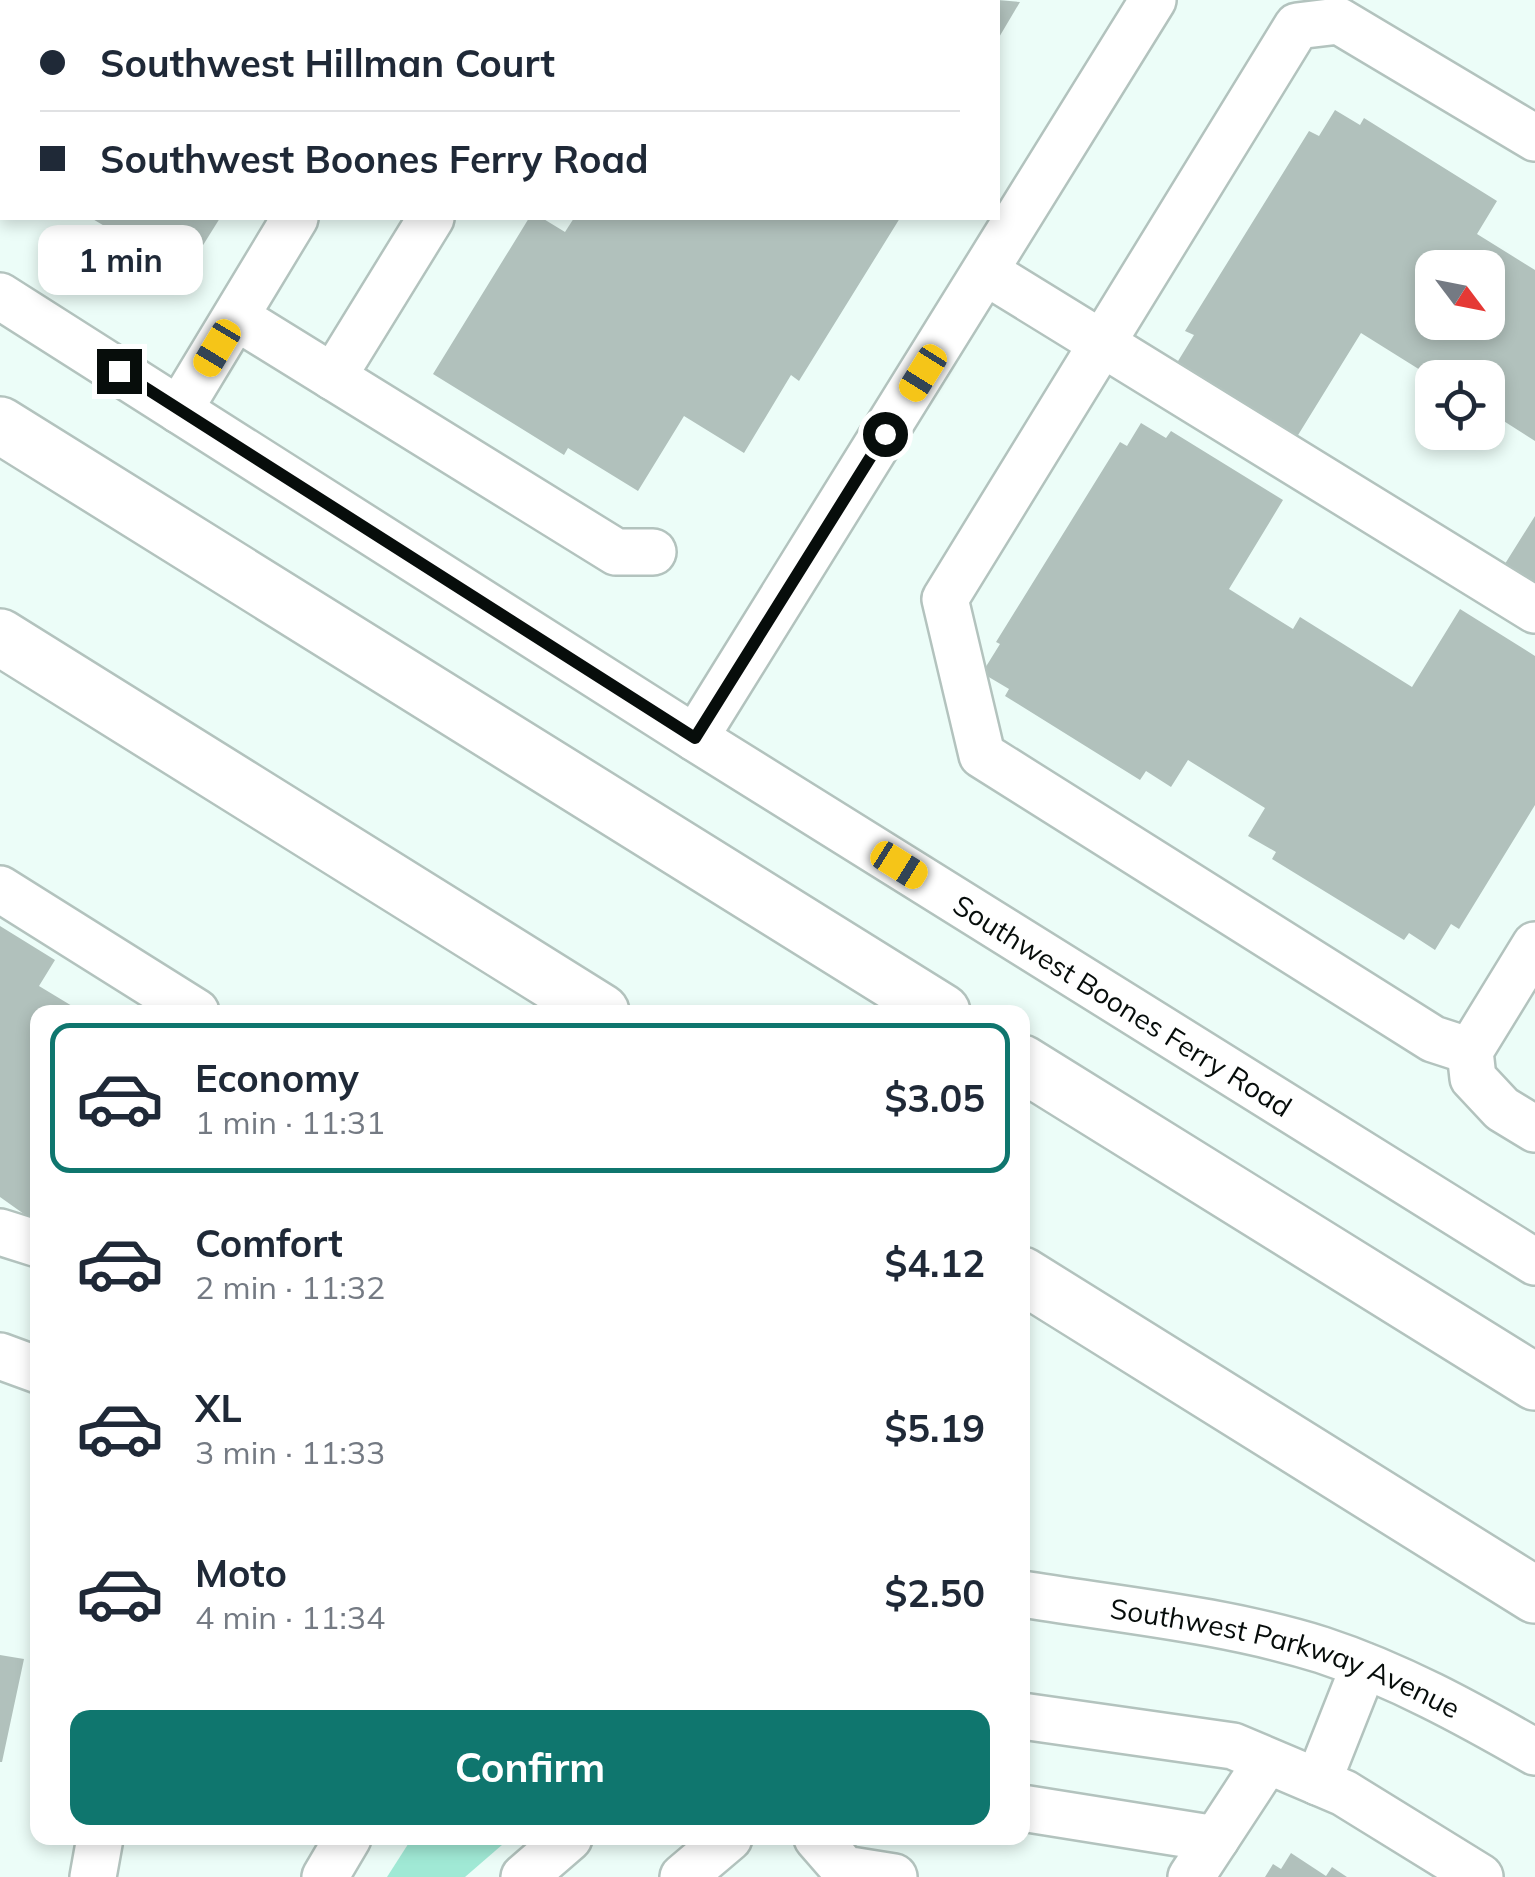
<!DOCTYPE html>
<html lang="en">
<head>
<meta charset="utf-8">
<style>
	:root { --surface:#fff; --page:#f6f6f7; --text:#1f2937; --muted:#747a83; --line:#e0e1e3; --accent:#0f766e }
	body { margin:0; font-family:Mulish,sans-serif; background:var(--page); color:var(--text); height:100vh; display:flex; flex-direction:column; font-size:38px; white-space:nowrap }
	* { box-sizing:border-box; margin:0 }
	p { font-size:32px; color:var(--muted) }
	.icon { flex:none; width:55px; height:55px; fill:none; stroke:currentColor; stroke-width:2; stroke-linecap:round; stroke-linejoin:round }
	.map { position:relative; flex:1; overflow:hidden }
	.drawer { position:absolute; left:30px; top:1005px; width:1000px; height:840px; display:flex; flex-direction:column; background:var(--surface); border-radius:20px; box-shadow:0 5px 15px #0003 }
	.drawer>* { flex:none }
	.banner { position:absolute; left:0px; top:0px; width:1000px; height:220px; box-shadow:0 5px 15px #0003; display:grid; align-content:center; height:220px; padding:0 40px; background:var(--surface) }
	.needle { width:65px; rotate:122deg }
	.controls { position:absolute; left:1415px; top:250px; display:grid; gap:20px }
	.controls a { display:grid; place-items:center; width:90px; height:90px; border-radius:20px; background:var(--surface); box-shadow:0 5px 15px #0003; font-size:50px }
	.end { position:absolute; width:45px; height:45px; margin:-22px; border:12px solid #070d0b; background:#fff; box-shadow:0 0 0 5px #fff }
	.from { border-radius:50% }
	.bubble { position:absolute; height:70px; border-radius:20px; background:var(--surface); box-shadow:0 5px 15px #0003; font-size:32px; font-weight:700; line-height:70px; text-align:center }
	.car { position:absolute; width:30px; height:60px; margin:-30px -15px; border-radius:12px; box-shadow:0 0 8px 2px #0007; background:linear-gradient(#f5c518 24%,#345 0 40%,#f5c518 0 76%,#345 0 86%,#f5c518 0) }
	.banner b { display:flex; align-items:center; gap:35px; height:95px; font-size:38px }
	.banner b+b { border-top:2px solid var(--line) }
	.banner i { width:25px; height:25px; background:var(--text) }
	ul { padding:18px 0 0; list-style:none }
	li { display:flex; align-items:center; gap:30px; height:150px; margin:0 20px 15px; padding:0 20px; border:5px solid transparent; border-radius:20px }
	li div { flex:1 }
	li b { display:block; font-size:38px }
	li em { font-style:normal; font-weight:700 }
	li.current { border-color:var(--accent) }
	li>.icon { width:90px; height:90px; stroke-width:1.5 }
	.primary-button { display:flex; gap:20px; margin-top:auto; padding:20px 40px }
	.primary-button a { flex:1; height:115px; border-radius:20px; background:var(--accent); color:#fff; font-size:40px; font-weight:700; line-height:115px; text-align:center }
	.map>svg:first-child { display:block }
	.green { fill:#a0e9d5 }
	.building { fill:#b1c1bc; fill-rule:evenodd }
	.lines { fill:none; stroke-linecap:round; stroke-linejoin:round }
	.minor-casing { stroke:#b3c3be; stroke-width:50 }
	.highway-casing { stroke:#b3c3be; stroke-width:60 }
	.minor { stroke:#fff; stroke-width:45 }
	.highway { stroke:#fff; stroke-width:55 }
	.route { stroke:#070d0b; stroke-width:12 }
	.labels { text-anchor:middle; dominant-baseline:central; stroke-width:10; stroke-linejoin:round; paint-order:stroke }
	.street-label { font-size:28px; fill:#070d0b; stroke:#fff }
</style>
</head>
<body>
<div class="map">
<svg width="1535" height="1877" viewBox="0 0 1535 1877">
	<rect width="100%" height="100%" fill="#ecfdf8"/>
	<!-- green -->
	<path class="green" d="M 412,1838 L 510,1838 L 465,1877 L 387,1877 Z"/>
	<!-- building -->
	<path class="building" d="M 998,0 L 1020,2 L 998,39 Z
		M 1335,110 L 1360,125 L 1364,118 L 1497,201 L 1477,234 L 1535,270 L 1535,441 L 1488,411 L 1488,378 L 1433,378 L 1361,333 L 1295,440 L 1175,366 L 1194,335 L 1185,331 L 1309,131 L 1319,136 ZM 1432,268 L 1488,268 L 1488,322 L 1432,322 Z
		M 91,218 L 220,218 L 185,274 Z
		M 529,218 L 542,218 L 565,232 L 574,218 L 900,218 L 799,381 L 791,375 L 744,453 L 684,416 L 638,491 L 568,448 L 564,455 L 433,374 Z
		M 1141,423 L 1166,438 L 1171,431 L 1283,500 L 1229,589 L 1293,629 L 1300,617 L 1412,687 L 1460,609 L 1535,656 L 1535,805 L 1459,929 L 1451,924 L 1435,950 L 1409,933 L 1404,940 L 1272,859 L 1276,852 L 1248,836 L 1265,808 L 1188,760 L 1171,787 L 1146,771 L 1140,780 L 1005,696 L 1009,689 L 982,673 L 1000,644 L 996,642 L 1120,442 L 1127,446 Z
		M 1535,516 L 1535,587 L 1503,567 Z
		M 0,926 L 55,960 L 39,986 L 82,1012 L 38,1012 L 38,1224 L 0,1197 Z
		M 0,1655 L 24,1659 L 2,1762 L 0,1762 Z
		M 1291,1853 L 1326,1876 L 1332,1867 L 1347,1877 L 1265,1877 L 1273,1864 L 1281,1869 Z"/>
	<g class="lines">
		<!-- minor casing -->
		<g class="minor-casing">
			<g id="minor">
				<path d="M 306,0 L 311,2"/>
				<path d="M 425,2 L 427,0"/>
				<path d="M 563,2 L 564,0"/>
				<path d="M 986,272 L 1535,610"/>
				<path id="s1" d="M 0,296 L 695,738 L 1535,1262"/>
				<path d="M 236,317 L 616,552 L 653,552"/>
				<path d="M 333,377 L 431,218"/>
				<path d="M 179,410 L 295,218"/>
				<path d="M 695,738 L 1153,0"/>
				<path d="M 0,889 L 196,1012"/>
				<path d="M 1535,945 L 1470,1051 L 1473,1078 L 1502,1109 L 1535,1129"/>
				<path d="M 1470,1051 L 1433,1039 L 982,755 L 945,599 L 1297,26 L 1339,21 L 1535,138"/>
				<path d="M 0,1232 L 38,1244"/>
				<path d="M 0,1356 L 38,1370"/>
				<path id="s2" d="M 1022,1594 C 1122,1610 1226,1620 1322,1650 C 1398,1675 1467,1713 1535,1752"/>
				<path d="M 1022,1716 L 1233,1746 L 1344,1793 L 1480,1877"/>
				<path d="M 1318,1782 L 1364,1666"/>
				<path d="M 1022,1808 L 1216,1839"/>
				<path d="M 817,1838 L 844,1869 L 894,1877"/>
				<path d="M 93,1877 L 100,1838"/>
				<path d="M 325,1877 L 348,1838"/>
				<path d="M 524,1877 L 569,1838"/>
				<path d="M 683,1877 L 729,1838"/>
				<path d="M 1191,1877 L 1267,1761"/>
			</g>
		</g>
		<!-- highway casing -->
		<g class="highway-casing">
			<path id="highway" d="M 0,425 L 942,1012
				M 0,637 L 601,1012
				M 1022,1063 L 1535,1382
				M 1022,1275 L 1535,1595"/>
		</g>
		<!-- minor -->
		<use href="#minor" class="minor"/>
		<!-- highway -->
		<use href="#highway" class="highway"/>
	</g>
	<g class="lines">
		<!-- route -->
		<path class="route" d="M 119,371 L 695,738 L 885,434"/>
	</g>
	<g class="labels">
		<!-- street labels -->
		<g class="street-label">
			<text stroke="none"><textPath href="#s1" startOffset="1328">Southwest Boones Ferry Road</textPath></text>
			<text stroke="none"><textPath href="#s2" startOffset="272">Southwest Parkway Avenue</textPath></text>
		</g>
	</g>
</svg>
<div class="controls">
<a><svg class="needle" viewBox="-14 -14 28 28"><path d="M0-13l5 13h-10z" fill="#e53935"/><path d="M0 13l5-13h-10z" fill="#747a83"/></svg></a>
<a><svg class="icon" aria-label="locate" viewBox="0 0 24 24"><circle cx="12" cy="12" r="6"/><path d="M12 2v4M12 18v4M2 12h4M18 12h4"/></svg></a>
</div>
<i class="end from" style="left:885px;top:434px"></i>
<i class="end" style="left:119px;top:371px"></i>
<div class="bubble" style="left:38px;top:225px;width:165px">1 min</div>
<i class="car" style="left:217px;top:348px;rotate:211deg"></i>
<i class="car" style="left:923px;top:373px;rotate:212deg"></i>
<i class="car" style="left:899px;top:865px;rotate:122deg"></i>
<div class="banner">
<b><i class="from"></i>Southwest Hillman Court</b>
<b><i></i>Southwest Boones Ferry Road</b>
</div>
<section class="drawer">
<ul>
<li class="current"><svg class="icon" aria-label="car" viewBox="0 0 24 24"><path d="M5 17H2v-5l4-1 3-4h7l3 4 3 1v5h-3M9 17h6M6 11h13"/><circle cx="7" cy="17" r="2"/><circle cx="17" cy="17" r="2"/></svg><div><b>Economy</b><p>1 min · 11:31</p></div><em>$3.05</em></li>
<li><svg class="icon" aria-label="car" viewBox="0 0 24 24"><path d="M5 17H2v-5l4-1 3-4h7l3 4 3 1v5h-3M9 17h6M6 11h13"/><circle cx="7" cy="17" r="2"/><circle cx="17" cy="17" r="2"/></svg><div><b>Comfort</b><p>2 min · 11:32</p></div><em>$4.12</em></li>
<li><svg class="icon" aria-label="car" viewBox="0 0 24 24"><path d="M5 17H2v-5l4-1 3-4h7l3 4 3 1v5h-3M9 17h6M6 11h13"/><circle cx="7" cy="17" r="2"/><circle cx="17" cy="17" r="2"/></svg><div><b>XL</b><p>3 min · 11:33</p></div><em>$5.19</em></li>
<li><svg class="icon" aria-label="car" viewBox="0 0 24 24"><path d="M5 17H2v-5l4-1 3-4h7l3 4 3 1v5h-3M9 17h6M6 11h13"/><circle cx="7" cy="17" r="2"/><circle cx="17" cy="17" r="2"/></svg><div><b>Moto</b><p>4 min · 11:34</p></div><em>$2.50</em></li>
</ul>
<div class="primary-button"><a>Confirm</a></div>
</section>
</div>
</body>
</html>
